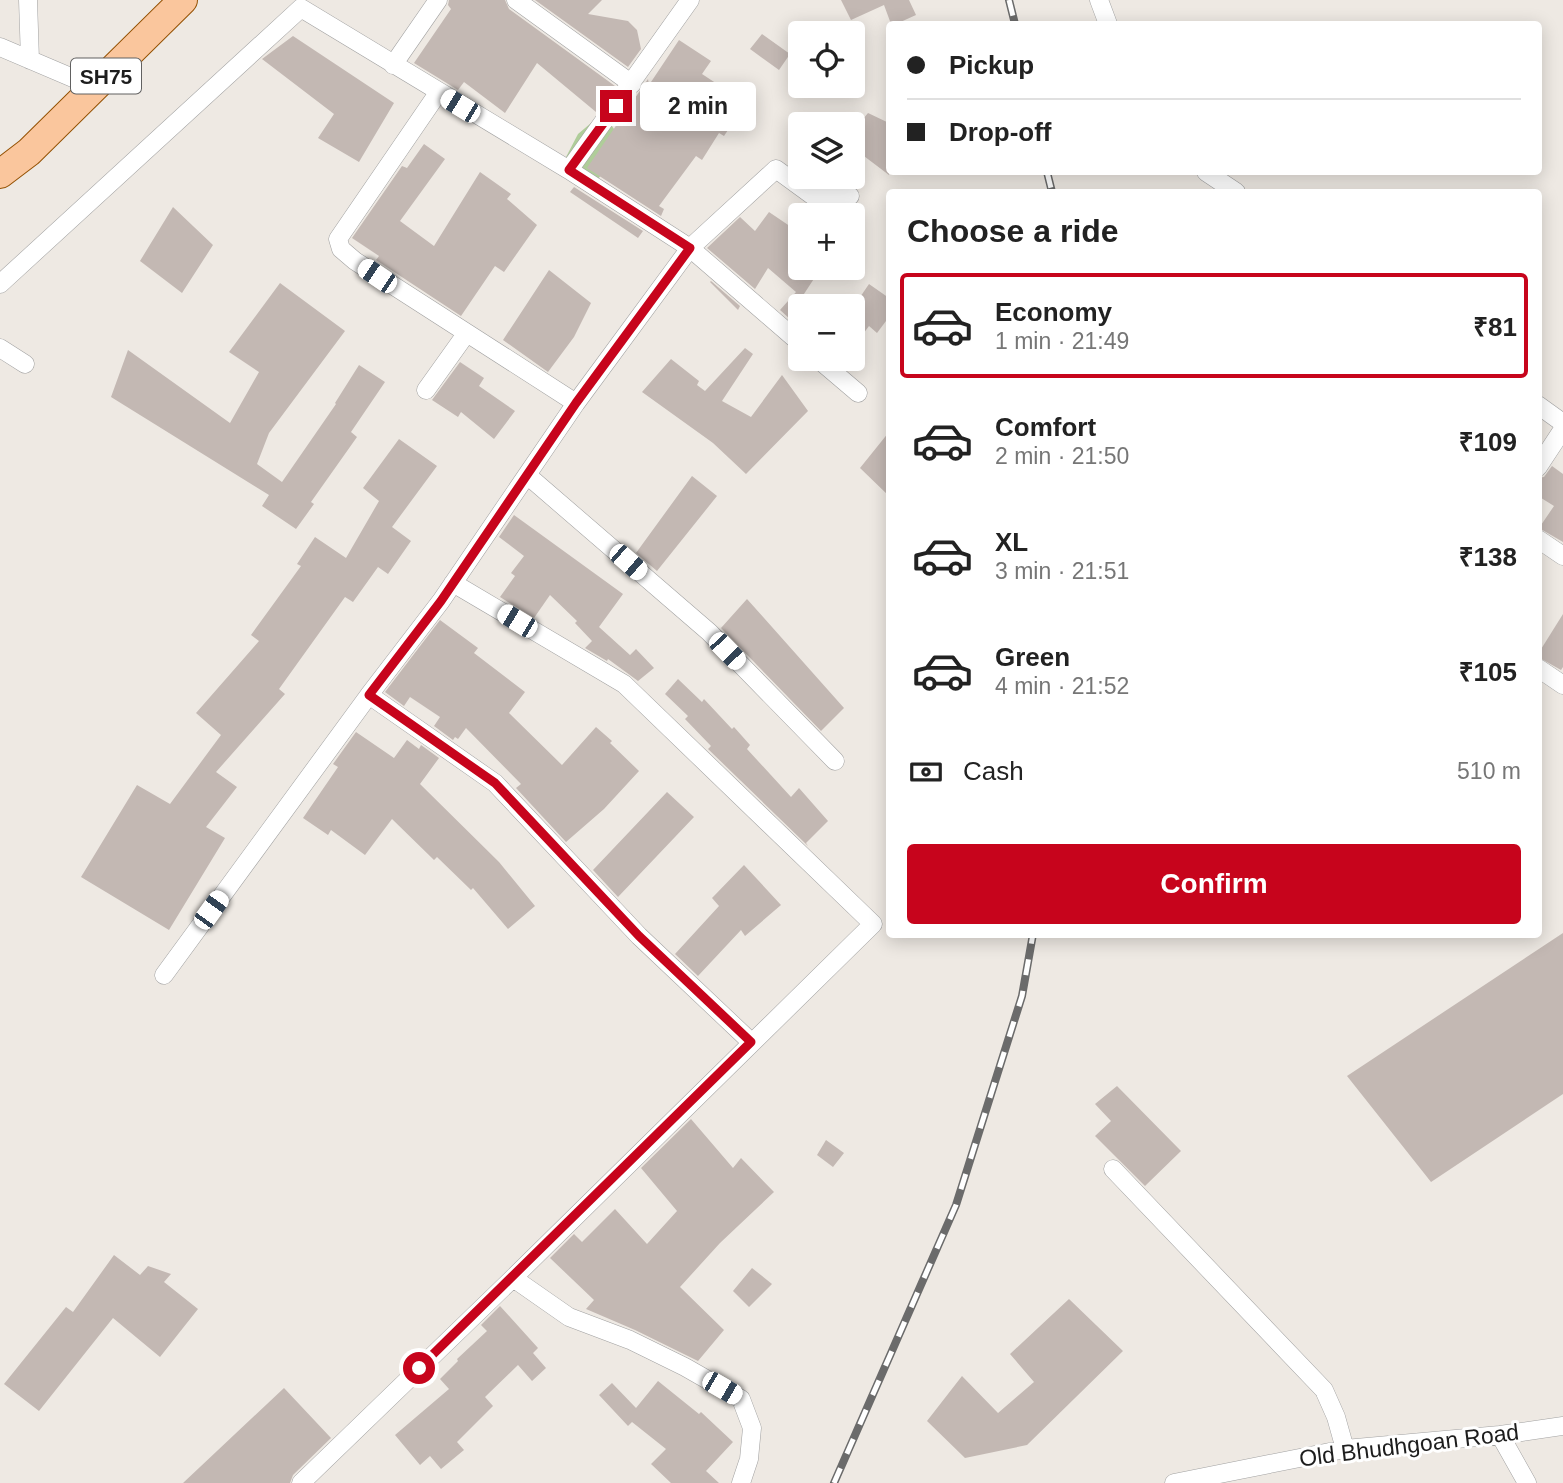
<!DOCTYPE html>
<html lang="en">
<head>
<meta charset="utf-8">
<style>
	:root { --surface:#fff; --page:#f6f6f6; --text:#222; --muted:#767676; --line:#e0e0e0; --accent:#c7041c }
	body { margin:0; font-family:Arial,sans-serif; background:var(--page); color:var(--text); height:100vh; display:flex; flex-direction:column; font-size:26px; white-space:nowrap }
	* { box-sizing:border-box; margin:0 }
	p { font-size:23px; color:var(--muted) }
	.icon { flex:none; width:38px; height:38px; fill:none; stroke:currentColor; stroke-width:2; stroke-linecap:round; stroke-linejoin:round }
	.map { position:relative; flex:1; overflow:hidden }
	.drawer { position:absolute; left:886px; top:189px; width:656px; height:749px; display:flex; flex-direction:column; background:var(--surface); border-radius:7px; box-shadow:0 4px 18px #0003 }
	.drawer>* { flex:none }
	.guide { position:absolute; left:886px; top:21px; width:656px; height:154px; border-radius:7px; box-shadow:0 4px 18px #0003; display:grid; align-content:center; height:154px; padding:0 21px; background:var(--surface) }
	.fabs { position:absolute; left:788px; top:21px; display:grid; gap:14px }
	.fabs a { display:grid; place-items:center; width:77px; height:77px; border-radius:7px; background:var(--surface); box-shadow:0 4px 18px #0003; font-size:35px }
	.end { position:absolute; width:32px; height:32px; margin:-16px; border:9px solid #c7041c; background:#fff; box-shadow:0 0 0 4px #fff }
	.from { border-radius:50% }
	.bubble { position:absolute; height:49px; border-radius:7px; background:var(--surface); box-shadow:0 4px 18px #0003; font-size:23px; font-weight:800; line-height:49px; text-align:center }
	.car { position:absolute; width:21px; height:42px; margin:-21px -10px; border-radius:9px; box-shadow:0 0 5px 2px #0007; background:linear-gradient(#fff 24%,#345 0 40%,#fff 0 76%,#345 0 86%,#fff 0) }
	.guide b { display:flex; align-items:center; gap:24px; height:66px; font-size:26px }
	.guide b+b { border-top:2px solid var(--line) }
	.guide i { width:18px; height:18px; background:var(--text) }
	ul { padding:0; list-style:none }
	li { display:flex; align-items:center; gap:21px; height:105px; margin:0 14px 10px; padding:0 7px; border:4px solid transparent; border-radius:7px }
	li div { flex:1 }
	li b { display:block; font-size:26px }
	li em { font-style:normal; font-weight:800 }
	li.selected { border-color:var(--accent) }
	li>.icon { width:63px; height:63px; stroke-width:1.5 }
	h2 { padding:0 21px; font-size:32px; line-height:84px }
	.pay { display:flex; align-items:center; gap:18px; height:77px; padding:0 21px; font-size:26px }
	.pay p { margin-inline-start:auto }
	.action { display:flex; gap:14px; margin-top:auto; padding:14px 21px }
	.action a { flex:1; height:80px; border-radius:7px; background:var(--accent); color:#fff; font-size:28px; font-weight:800; line-height:80px; text-align:center }
	.map>svg:first-child { display:block }
	.forest { fill:#afcd99 }
	.building { fill:#c3b8b3 }
	.lines { fill:none; stroke-linecap:round; stroke-linejoin:round }
	.minor-casing { stroke:#a1a1a1; stroke-width:19 }
	.primary-casing { stroke:#945103; stroke-width:30 }
	.minor { stroke:#fff; stroke-width:18 }
	.primary { stroke:#fac69d; stroke-width:28 }
	.rail-casing { stroke:#6b6b6b; stroke-width:8 }
	.rail { stroke:#fff; stroke-width:5; stroke-dasharray:16; stroke-linecap:butt }
	.route { stroke:#c7041c; stroke-width:9 }
	.labels { text-anchor:middle; dominant-baseline:central; stroke-width:6; stroke-linejoin:round; paint-order:stroke }
	.shield { fill:#fff; stroke:#616161; stroke-width:2 }
	.shield-label { font-size:21px; font-weight:bold; fill:#1d1d1d }
	.street-label { font-size:23px; fill:#1d1d1d; stroke:#fff }
</style>
</head>
<body>
<div class="map">
<svg width="1563" height="1483" viewBox="0 0 1563 1483">
	<rect width="100%" height="100%" fill="#eee9e3"/>
	<!-- forest -->
	<path class="forest" d="M 603,113 L 625,145 L 594,184 L 565,159 L 578,134 Z"/>
	<!-- building -->
	<path class="building" d="M 449,0 L 505,0 L 509,9 L 615,86 L 596,112 L 537,63 L 505,113 L 464,82 L 458,90 L 414,63 L 451,9 L 448,5 Z
		M 535,0 L 602,0 L 588,14 L 628,21 L 637,30 L 641,49 L 628,67 Z
		M 841,0 L 909,0 L 916,15 L 896,24 L 891,24 L 884,5 L 851,20 Z
		M 762,34 L 790,54 L 779,70 L 750,49 Z
		M 293,36 L 394,103 L 359,162 L 318,138 L 334,114 L 262,59 Z
		M 679,40 L 711,61 L 702,74 L 746,103 L 724,136 L 719,133 L 702,160 L 696,156 L 659,206 L 664,209 L 661,216 L 587,168 L 648,79 L 649,85 Z
		M 868,113 L 889,123 L 889,175 L 852,147 L 852,132 Z
		M 424,144 L 445,159 L 400,221 L 434,246 L 480,172 L 511,194 L 507,199 L 537,225 L 504,272 L 495,266 L 461,316 L 376,260 L 379,256 L 352,238 L 402,166 L 407,168 Z
		M 574,187 L 643,231 L 638,238 L 570,192 Z
		M 173,207 L 213,245 L 182,293 L 140,261 Z
		M 769,212 L 800,233 L 800,268 L 821,268 L 802,297 L 800,295 L 800,328 L 780,310 L 796,292 L 768,268 L 755,289 L 707,248 L 740,217 L 755,231 Z
		M 549,270 L 591,303 L 574,337 L 548,372 L 503,340 Z
		M 711,281 L 740,306 L 738,310 L 710,282 Z
		M 280,283 L 345,331 L 269,433 L 257,464 L 282,482 L 336,404 L 335,403 L 359,365 L 385,382 L 351,432 L 357,437 L 311,502 L 314,504 L 296,529 L 262,506 L 269,495 L 111,397 L 128,350 L 230,423 L 259,372 L 229,352 Z
		M 869,284 L 889,298 L 889,317 L 877,333 L 869,326 L 852,349 L 852,309 Z
		M 745,348 L 753,354 L 722,401 L 751,417 L 782,375 L 808,411 L 746,474 L 713,443 L 642,392 L 671,359 L 699,381 L 697,385 L 705,391 Z
		M 460,362 L 484,378 L 479,386 L 515,411 L 494,439 L 461,412 L 458,417 L 432,400 Z
		M 889,432 L 889,496 L 860,468 Z
		M 399,439 L 437,466 L 392,527 L 411,541 L 388,574 L 378,567 L 353,602 L 345,597 L 279,689 L 285,694 L 216,772 L 237,787 L 206,827 L 225,838 L 169,930 L 81,877 L 137,785 L 170,804 L 221,735 L 196,713 L 259,641 L 251,635 L 301,566 L 297,564 L 315,537 L 346,558 L 379,501 L 363,488 Z
		M 1552,466 L 1563,474 L 1563,542 L 1539,528 L 1554,506 L 1538,496 L 1538,478 L 1544,477 Z
		M 692,476 L 717,496 L 657,571 L 636,553 Z
		M 514,515 L 623,594 L 599,627 L 630,655 L 636,649 L 654,668 L 638,681 L 608,659 L 607,661 L 585,648 L 592,641 L 575,623 L 577,621 L 550,595 L 534,618 L 500,597 L 515,576 L 511,573 L 524,556 L 499,537 Z
		M 747,599 L 844,708 L 821,731 L 721,628 Z
		M 1563,614 L 1563,667 L 1561,670 L 1538,657 L 1538,654 Z
		M 440,620 L 478,648 L 474,653 L 525,692 L 509,713 L 562,765 L 596,727 L 612,741 L 610,743 L 639,771 L 604,809 L 566,842 L 516,788 L 521,784 L 466,728 L 458,739 L 455,737 L 453,740 L 434,726 L 440,717 L 410,697 L 404,706 L 385,692 Z
		M 678,679 L 702,702 L 704,699 L 732,729 L 734,727 L 750,745 L 747,749 L 791,797 L 799,788 L 828,821 L 806,843 L 808,846 L 708,749 L 711,746 L 685,719 L 688,716 L 665,694 Z
		M 356,732 L 394,758 L 407,740 L 419,749 L 421,745 L 439,758 L 420,784 L 499,862 L 535,906 L 508,929 L 473,888 L 471,890 L 437,857 L 434,860 L 392,819 L 365,855 L 331,830 L 328,835 L 303,818 L 338,767 L 333,764 Z
		M 667,792 L 694,817 L 618,897 L 593,870 Z
		M 744,865 L 781,905 L 745,936 L 741,930 L 698,976 L 675,954 L 719,906 L 712,898 Z
		M 1563,933 L 1563,1094 L 1431,1182 L 1347,1076 Z
		M 1117,1086 L 1181,1151 L 1145,1186 L 1095,1136 L 1111,1121 L 1095,1104 Z
		M 691,1119 L 733,1168 L 741,1158 L 774,1192 L 720,1243 L 680,1287 L 724,1330 L 698,1361 L 635,1330 L 586,1309 L 594,1300 L 550,1258 L 574,1234 L 582,1242 L 615,1209 L 647,1244 L 677,1211 L 641,1168 Z
		M 826,1140 L 844,1153 L 833,1167 L 817,1155 Z
		M 114,1255 L 140,1275 L 148,1266 L 171,1274 L 164,1282 L 198,1309 L 160,1357 L 113,1318 L 39,1411 L 4,1384 L 66,1307 L 73,1312 Z
		M 752,1268 L 772,1284 L 749,1307 L 733,1291 Z
		M 1069,1299 L 1123,1351 L 1027,1445 L 965,1458 L 927,1421 L 962,1376 L 998,1413 L 1034,1382 L 1010,1354 Z
		M 500,1306 L 538,1348 L 533,1353 L 546,1368 L 532,1381 L 518,1365 L 485,1397 L 493,1406 L 457,1442 L 464,1450 L 441,1469 L 430,1456 L 420,1465 L 395,1435 L 449,1389 L 440,1379 L 458,1361 L 457,1359 L 487,1331 L 481,1325 Z
		M 658,1381 L 699,1414 L 701,1412 L 733,1442 L 706,1471 L 719,1483 L 671,1483 L 651,1464 L 666,1449 L 632,1422 L 628,1426 L 599,1395 L 612,1383 L 636,1408 Z
		M 284,1388 L 331,1438 L 293,1475 L 290,1483 L 183,1483 Z"/>
	<g class="lines">
		<!-- minor casing -->
		<g class="minor-casing">
			<path id="minor" d="M 28,0 L 30,60
				M 516,0 L 632,84
				M 1099,0 L 1108,24
				M 0,47 L 94,87
				M 393,65 L 438,0
				M 438,93 L 338,239 L 341,249 L 355,261 L 576,403 L 690,248 L 800,343
				M 569,170 L 690,0
				M 1206,172 L 1236,192
				M 0,284 L 301,8 L 569,170 L 690,248 L 776,169 L 813,196 L 850,196
				M 0,348 L 25,364
				M 818,359 L 858,393
				M 426,390 L 466,334
				M 576,403 L 441,601 L 369,695 L 495,783 L 639,936 L 751,1042
				M 1538,405 L 1563,423
				M 1538,467 L 1563,429
				M 527,475 L 709,632 L 835,761
				M 1538,539 L 1563,556
				M 453,583 L 624,684 L 873,924 L 513,1278
				M 1538,668 L 1563,685
				M 164,975 L 369,695
				M 1113,1169 L 1324,1390 L 1336,1417 L 1345,1449
				M 1500,1435 L 1527,1483
				M 301,1483 L 513,1278 L 569,1317 L 630,1340 L 685,1367 L 741,1399 L 752,1428 L 749,1459 L 741,1483
				M 1174,1483 L 1345,1449 L 1500,1435 L 1563,1426"/>
		</g>
		<!-- primary casing -->
		<g class="primary-casing">
			<path id="primary" d="M 0,174 L 29,152 L 183,0"/>
		</g>
		<!-- minor -->
		<use href="#minor" class="minor"/>
		<!-- primary -->
		<use href="#primary" class="primary"/>
		<!-- rail casing -->
		<g class="rail-casing">
			<path id="rail" d="M 1009,0 L 1015,24
				M 1047,172 L 1052,192
				M 834,1483 L 956,1205 L 1022,996 L 1033,934"/>
		</g>
		<!-- rail -->
		<use href="#rail" class="rail"/>
	</g>
	<g class="lines">
		<!-- route -->
		<path class="route" d="M 419,1368 L 751,1042 L 639,936 L 495,783 L 369,695 L 441,601 L 576,403 L 690,248 L 569,170 L 616,106"/>
	</g>
	<g class="labels">
		<!-- shield labels -->
		<rect class="shield" x="71" y="58.5" width="70" height="35" rx="5"/>
		<g class="shield-label">
			<text x="106" y="76">SH75</text>
		</g>
		<!-- street labels -->
		<g class="street-label">
			<text transform="translate(1409 1445) rotate(-7)">Old Bhudhgoan Road</text>
		</g>
	</g>
</svg>
<div class="fabs">
<a><svg class="icon" aria-label="locate" viewBox="0 0 24 24"><circle cx="12" cy="12" r="6"/><path d="M12 2v4M12 18v4M2 12h4M18 12h4"/></svg></a>
<a><svg class="icon" aria-label="layers" viewBox="0 0 24 24"><path d="M12 4l9 5-9 5-9-5zM3 14l9 5 9-5"/></svg></a>
<a>+</a>
<a>−</a>
</div>
<i class="end from" style="left:419px;top:1368px"></i>
<i class="end" style="left:616px;top:106px"></i>
<div class="bubble" style="left:640px;top:82px;width:116px">2 min</div>
<i class="car" style="left:460px;top:106px;rotate:301deg"></i>
<i class="car" style="left:377px;top:276px;rotate:304deg"></i>
<i class="car" style="left:628px;top:562px;rotate:131deg"></i>
<i class="car" style="left:517px;top:621px;rotate:301deg"></i>
<i class="car" style="left:727px;top:651px;rotate:136deg"></i>
<i class="car" style="left:211px;top:910px;rotate:36deg"></i>
<i class="car" style="left:722px;top:1388px;rotate:120deg"></i>
<div class="guide">
<b><i class="from"></i>Pickup</b>
<b><i></i>Drop-off</b>
</div>
<section class="drawer">
<h2>Choose a ride</h2>
<ul>
<li class="selected"><svg class="icon" aria-label="car" viewBox="0 0 24 24"><path d="M5 17H2v-5l4-1 3-4h7l3 4 3 1v5h-3M9 17h6M6 11h13"/><circle cx="7" cy="17" r="2"/><circle cx="17" cy="17" r="2"/></svg><div><b>Economy</b><p>1 min · 21:49</p></div><em>₹81</em></li>
<li><svg class="icon" aria-label="car" viewBox="0 0 24 24"><path d="M5 17H2v-5l4-1 3-4h7l3 4 3 1v5h-3M9 17h6M6 11h13"/><circle cx="7" cy="17" r="2"/><circle cx="17" cy="17" r="2"/></svg><div><b>Comfort</b><p>2 min · 21:50</p></div><em>₹109</em></li>
<li><svg class="icon" aria-label="car" viewBox="0 0 24 24"><path d="M5 17H2v-5l4-1 3-4h7l3 4 3 1v5h-3M9 17h6M6 11h13"/><circle cx="7" cy="17" r="2"/><circle cx="17" cy="17" r="2"/></svg><div><b>XL</b><p>3 min · 21:51</p></div><em>₹138</em></li>
<li><svg class="icon" aria-label="car" viewBox="0 0 24 24"><path d="M5 17H2v-5l4-1 3-4h7l3 4 3 1v5h-3M9 17h6M6 11h13"/><circle cx="7" cy="17" r="2"/><circle cx="17" cy="17" r="2"/></svg><div><b>Green</b><p>4 min · 21:52</p></div><em>₹105</em></li>
</ul>
<div class="pay"><svg class="icon" aria-label="cash" viewBox="0 0 24 24"><path d="M3 7h18v10H3z"/><circle cx="12" cy="12" r="2"/></svg>Cash<p>510 m</p></div>
<div class="action"><a>Confirm</a></div>
</section>
</div>
</body>
</html>
